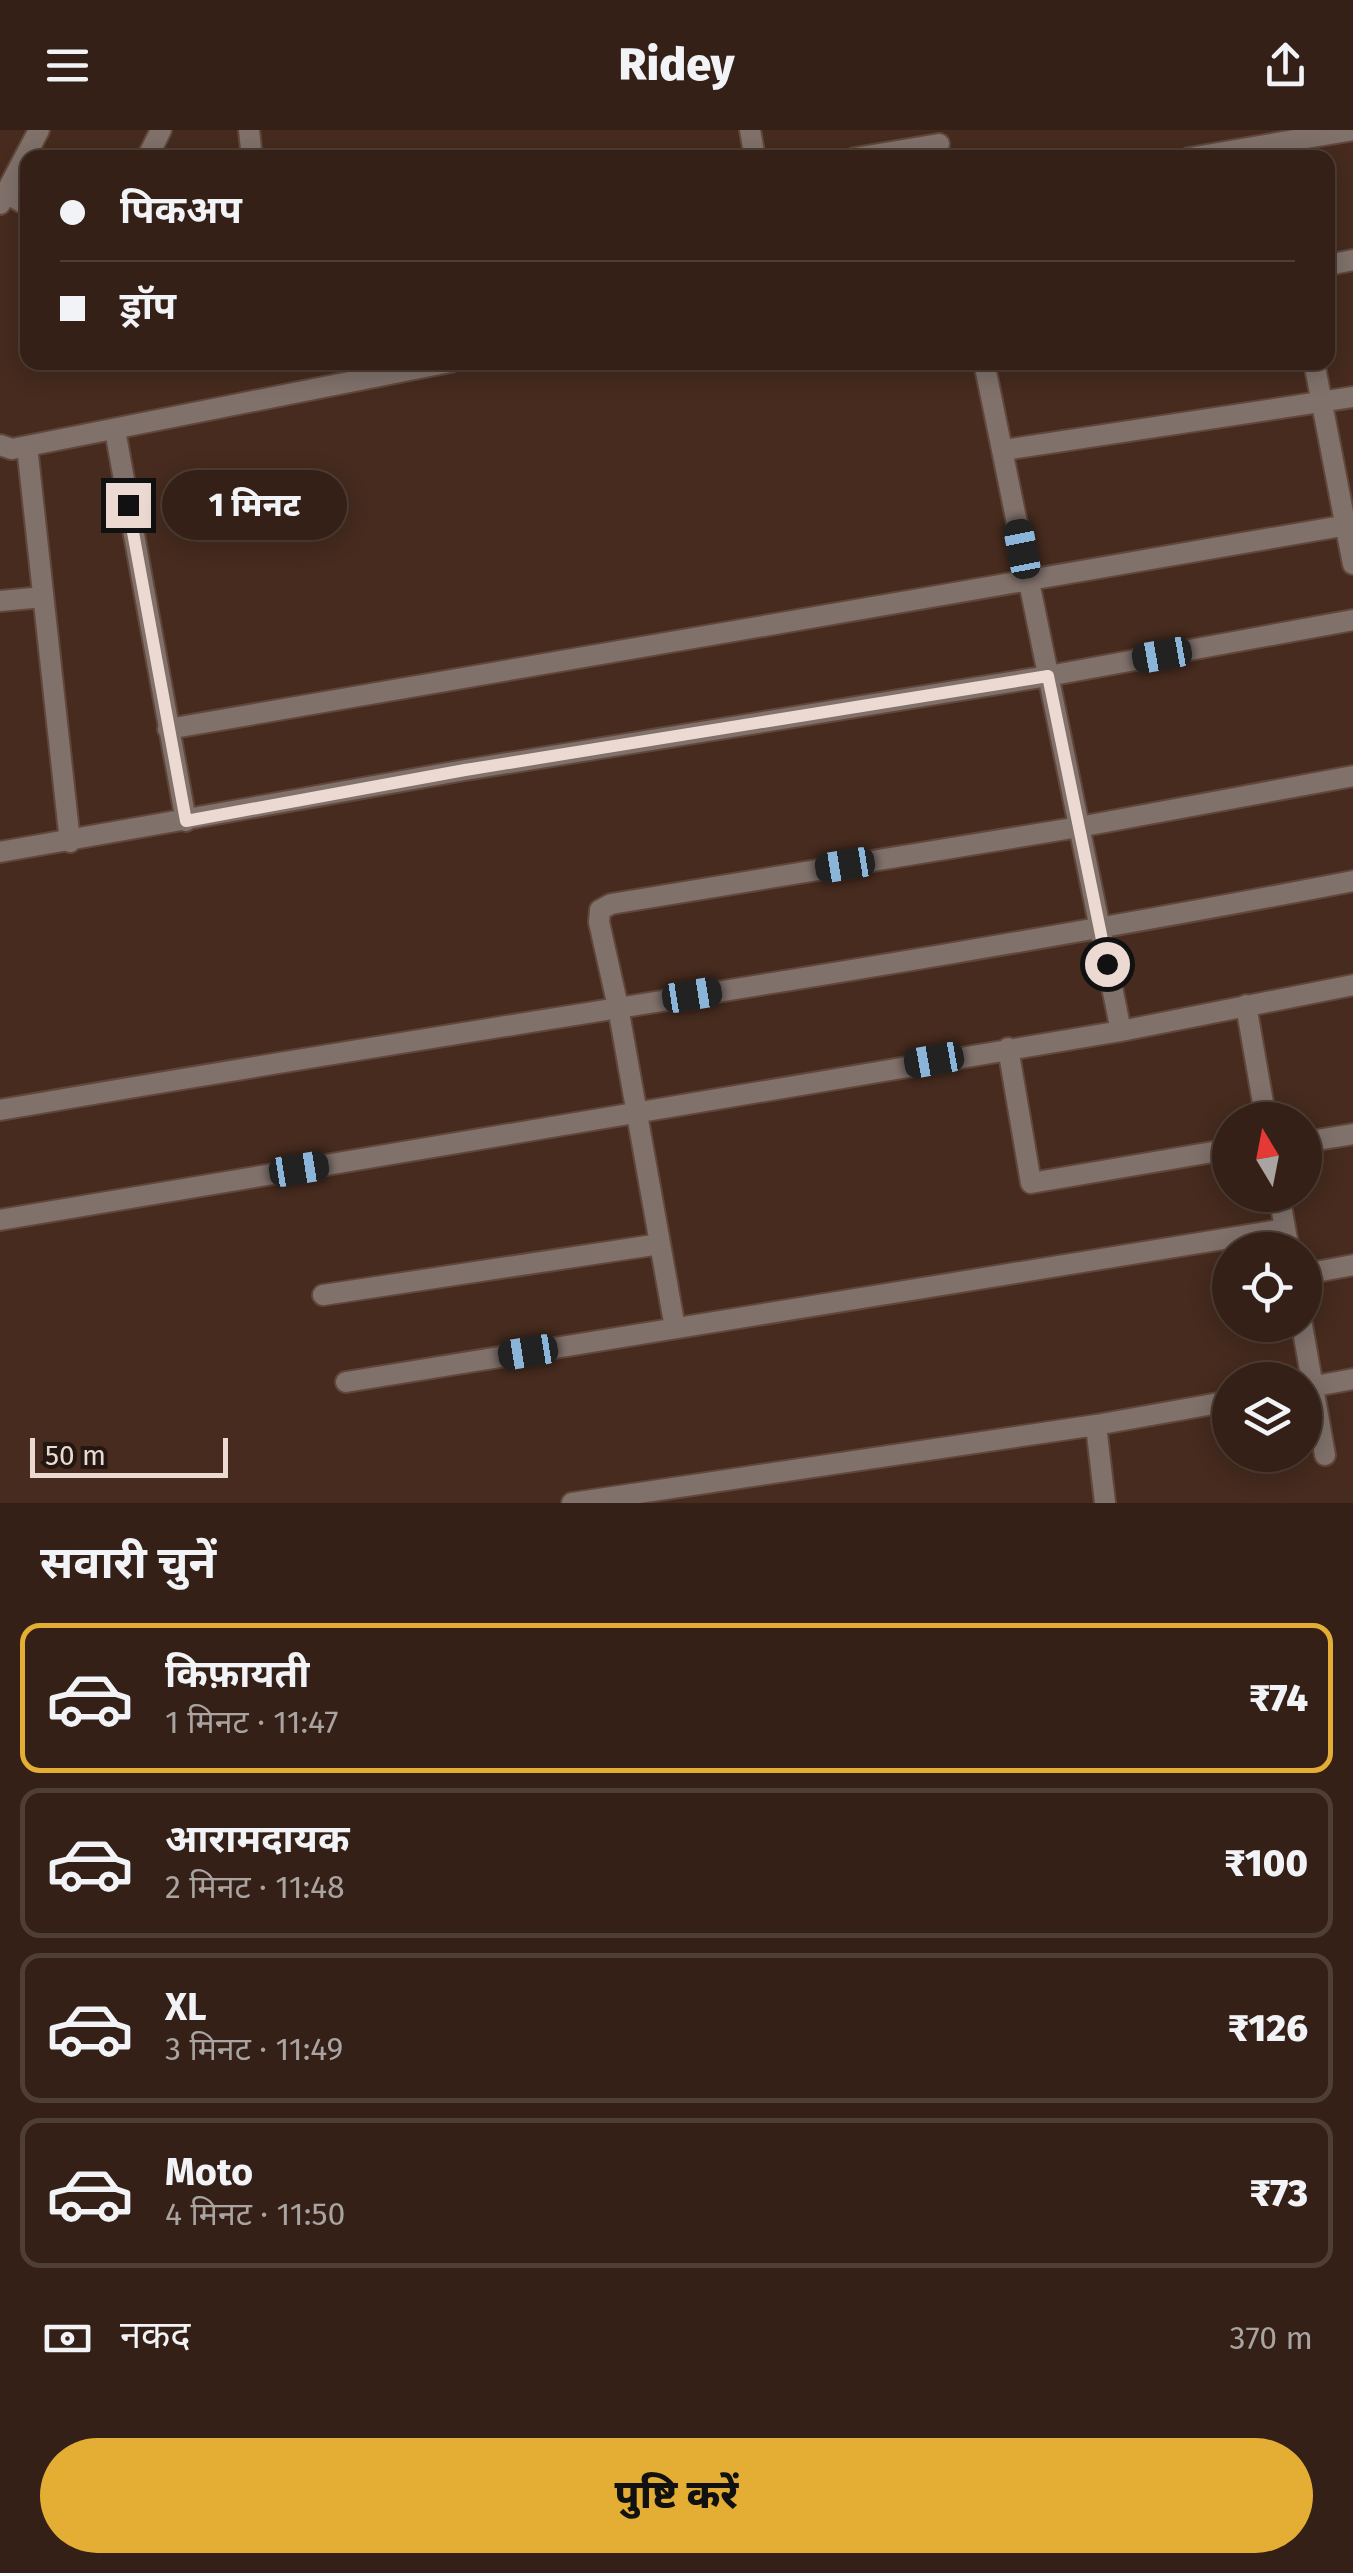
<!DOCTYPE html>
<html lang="hi">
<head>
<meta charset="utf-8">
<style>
	:root { --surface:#342016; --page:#3c281f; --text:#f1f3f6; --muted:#a9a3a1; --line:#4e3e35; --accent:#e4ae35 }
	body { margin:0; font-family:"Fira Sans","Noto Sans Devanagari",sans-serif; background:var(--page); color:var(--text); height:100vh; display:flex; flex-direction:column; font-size:38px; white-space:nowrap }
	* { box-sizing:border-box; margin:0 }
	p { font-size:32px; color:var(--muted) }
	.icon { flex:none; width:55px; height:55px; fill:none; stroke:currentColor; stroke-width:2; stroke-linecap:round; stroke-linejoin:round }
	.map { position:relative; height:1373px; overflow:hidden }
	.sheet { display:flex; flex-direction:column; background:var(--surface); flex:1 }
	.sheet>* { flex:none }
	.banner { position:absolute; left:20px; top:20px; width:1315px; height:220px; border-radius:20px; box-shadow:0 5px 25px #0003,0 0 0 2px var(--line); display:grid; align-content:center; height:220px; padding:0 40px; background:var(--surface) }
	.needle { width:65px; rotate:350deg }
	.controls { position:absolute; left:1212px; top:972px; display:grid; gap:20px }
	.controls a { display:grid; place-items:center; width:110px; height:110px; border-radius:50%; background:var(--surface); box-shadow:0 5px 25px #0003,0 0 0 2px var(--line); font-size:50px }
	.scale { position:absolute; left:30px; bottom:25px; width:198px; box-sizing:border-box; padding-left:10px; border:5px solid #ecd9d2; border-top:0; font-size:28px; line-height:35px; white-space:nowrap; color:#ecd9d2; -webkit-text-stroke:8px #231711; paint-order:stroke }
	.end { position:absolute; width:45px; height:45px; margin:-22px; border:12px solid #ecd9d2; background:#111; box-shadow:0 0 0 5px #111 }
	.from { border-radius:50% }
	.bubble { position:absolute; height:70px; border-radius:35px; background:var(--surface); box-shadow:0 5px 25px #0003,0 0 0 2px var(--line); font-size:32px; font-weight:800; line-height:70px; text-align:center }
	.car { position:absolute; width:30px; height:60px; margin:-30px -15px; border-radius:12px; box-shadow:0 0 8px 2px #0007; background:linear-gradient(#222 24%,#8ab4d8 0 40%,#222 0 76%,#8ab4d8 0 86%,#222 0) }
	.banner b { display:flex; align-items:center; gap:35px; height:95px; font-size:38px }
	.banner b+b { border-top:2px solid var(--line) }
	.banner i { width:25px; height:25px; background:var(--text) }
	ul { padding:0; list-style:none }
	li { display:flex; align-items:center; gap:30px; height:150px; margin:0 20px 15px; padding:0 20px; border:5px solid var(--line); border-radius:20px }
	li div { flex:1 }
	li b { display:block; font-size:38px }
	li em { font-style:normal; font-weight:800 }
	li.current { border-color:var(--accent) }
	li>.icon { width:90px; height:90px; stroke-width:1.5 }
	h2 { padding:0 40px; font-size:45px; line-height:120px }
	.pay { display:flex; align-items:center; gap:25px; height:110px; padding:0 40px; font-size:38px }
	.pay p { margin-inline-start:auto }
	.cta { display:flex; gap:20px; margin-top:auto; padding:20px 40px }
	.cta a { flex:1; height:115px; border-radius:60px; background:var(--accent); color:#111; font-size:40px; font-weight:800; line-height:115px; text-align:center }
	header { display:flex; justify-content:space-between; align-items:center; height:130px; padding:0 40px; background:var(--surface); font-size:45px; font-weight:800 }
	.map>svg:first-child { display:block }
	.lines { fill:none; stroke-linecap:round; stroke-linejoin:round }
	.minor-casing { stroke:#61473b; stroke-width:24 }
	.minor { stroke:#80716b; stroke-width:20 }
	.route { stroke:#ecd9d2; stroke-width:12 }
</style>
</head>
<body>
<header><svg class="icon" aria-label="menu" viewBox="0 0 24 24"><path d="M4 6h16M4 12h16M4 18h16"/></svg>Ridey<svg class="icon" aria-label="share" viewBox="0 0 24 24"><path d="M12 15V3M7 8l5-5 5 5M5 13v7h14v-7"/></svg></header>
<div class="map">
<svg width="1353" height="1373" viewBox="0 0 1353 1373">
	<rect width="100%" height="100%" fill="#462b1e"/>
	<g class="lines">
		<!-- minor casing -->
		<g class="minor-casing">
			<path id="minor" d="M 249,0 L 252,28
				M 750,0 L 755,28
				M 147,28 L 161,0
				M 855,28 L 939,14
				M 1189,28 L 1353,0
				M 6,63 L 28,76
				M 0,74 L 39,0
				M 1328,135 L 1353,130
				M 984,232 L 1121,901
				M 1314,232 L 1353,434
				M 115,300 L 186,691
				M 0,315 L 12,319 L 450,232
				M 27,316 L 70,712
				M 1004,320 L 1353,267
				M 0,471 L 43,467
				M 168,599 L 1353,394
				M 0,722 L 465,640 L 1048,546 L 1353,490
				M 1246,875 L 1266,990
				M 1008,918 L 1031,1053 L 1230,1019
				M 0,980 C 451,901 904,838 1353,751
				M 1305,1012 L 1353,1004
				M 1279,1065 L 1289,1120
				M 0,1090 L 1121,901 L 1353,855
				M 1305,1144 L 1353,1135
				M 323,1165 L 660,1114
				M 1302,1195 L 1325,1325
				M 675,1198 L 618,877 L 599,792 L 600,780 L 611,774 L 1079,697 L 1353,646
				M 346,1252 L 1285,1099
				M 1305,1258 L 1353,1249
				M 1096,1295 L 1105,1373
				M 572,1373 L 1096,1295 L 1230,1271"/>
		</g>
		<!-- minor -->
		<use href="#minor" class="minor"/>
	</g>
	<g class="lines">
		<!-- route -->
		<path class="route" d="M 128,375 L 186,691 L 465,640 L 1048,546 L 1107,834"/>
	</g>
</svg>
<div class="controls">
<a><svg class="needle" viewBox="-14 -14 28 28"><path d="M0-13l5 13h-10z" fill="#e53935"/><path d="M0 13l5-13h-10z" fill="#a9a3a1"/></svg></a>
<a><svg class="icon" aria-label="locate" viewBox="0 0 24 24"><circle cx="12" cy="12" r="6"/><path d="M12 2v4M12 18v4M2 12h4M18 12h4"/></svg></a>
<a><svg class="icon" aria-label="layers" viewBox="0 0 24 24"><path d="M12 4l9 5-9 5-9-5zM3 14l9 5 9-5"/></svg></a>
</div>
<div class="scale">50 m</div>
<i class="end from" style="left:1107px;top:834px"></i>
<i class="end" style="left:128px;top:375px"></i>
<div class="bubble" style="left:162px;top:340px;width:185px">1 मिनट</div>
<i class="car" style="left:1022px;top:419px;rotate:349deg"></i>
<i class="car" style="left:1162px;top:525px;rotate:260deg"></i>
<i class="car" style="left:845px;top:735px;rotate:261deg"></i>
<i class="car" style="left:692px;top:865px;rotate:81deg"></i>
<i class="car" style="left:934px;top:930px;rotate:260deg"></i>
<i class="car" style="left:299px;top:1039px;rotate:81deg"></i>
<i class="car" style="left:528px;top:1222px;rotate:261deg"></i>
<div class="banner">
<b><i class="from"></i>पिकअप</b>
<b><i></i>ड्रॉप</b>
</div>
</div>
<section class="sheet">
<h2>सवारी चुनें</h2>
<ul>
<li class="current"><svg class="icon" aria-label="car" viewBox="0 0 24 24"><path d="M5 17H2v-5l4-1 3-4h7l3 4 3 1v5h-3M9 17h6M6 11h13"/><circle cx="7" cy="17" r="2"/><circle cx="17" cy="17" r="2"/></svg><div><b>किफ़ायती</b><p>1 मिनट · 11:47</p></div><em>₹74</em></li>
<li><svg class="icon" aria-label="car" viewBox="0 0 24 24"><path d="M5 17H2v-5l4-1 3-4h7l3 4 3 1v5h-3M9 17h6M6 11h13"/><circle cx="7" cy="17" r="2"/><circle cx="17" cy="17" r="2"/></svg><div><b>आरामदायक</b><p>2 मिनट · 11:48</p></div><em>₹100</em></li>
<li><svg class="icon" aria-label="car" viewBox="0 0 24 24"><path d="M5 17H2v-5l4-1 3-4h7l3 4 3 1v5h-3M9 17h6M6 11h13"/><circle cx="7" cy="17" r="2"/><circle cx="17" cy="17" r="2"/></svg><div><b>XL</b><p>3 मिनट · 11:49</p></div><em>₹126</em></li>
<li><svg class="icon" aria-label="car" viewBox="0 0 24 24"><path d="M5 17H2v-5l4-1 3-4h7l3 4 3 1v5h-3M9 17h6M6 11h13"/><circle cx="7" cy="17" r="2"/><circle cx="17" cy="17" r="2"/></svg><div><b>Moto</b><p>4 मिनट · 11:50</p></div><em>₹73</em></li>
</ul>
<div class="pay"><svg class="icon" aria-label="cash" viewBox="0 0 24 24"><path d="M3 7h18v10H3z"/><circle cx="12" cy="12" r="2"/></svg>नकद<p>370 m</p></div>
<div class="cta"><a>पुष्टि करें</a></div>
</section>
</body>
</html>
